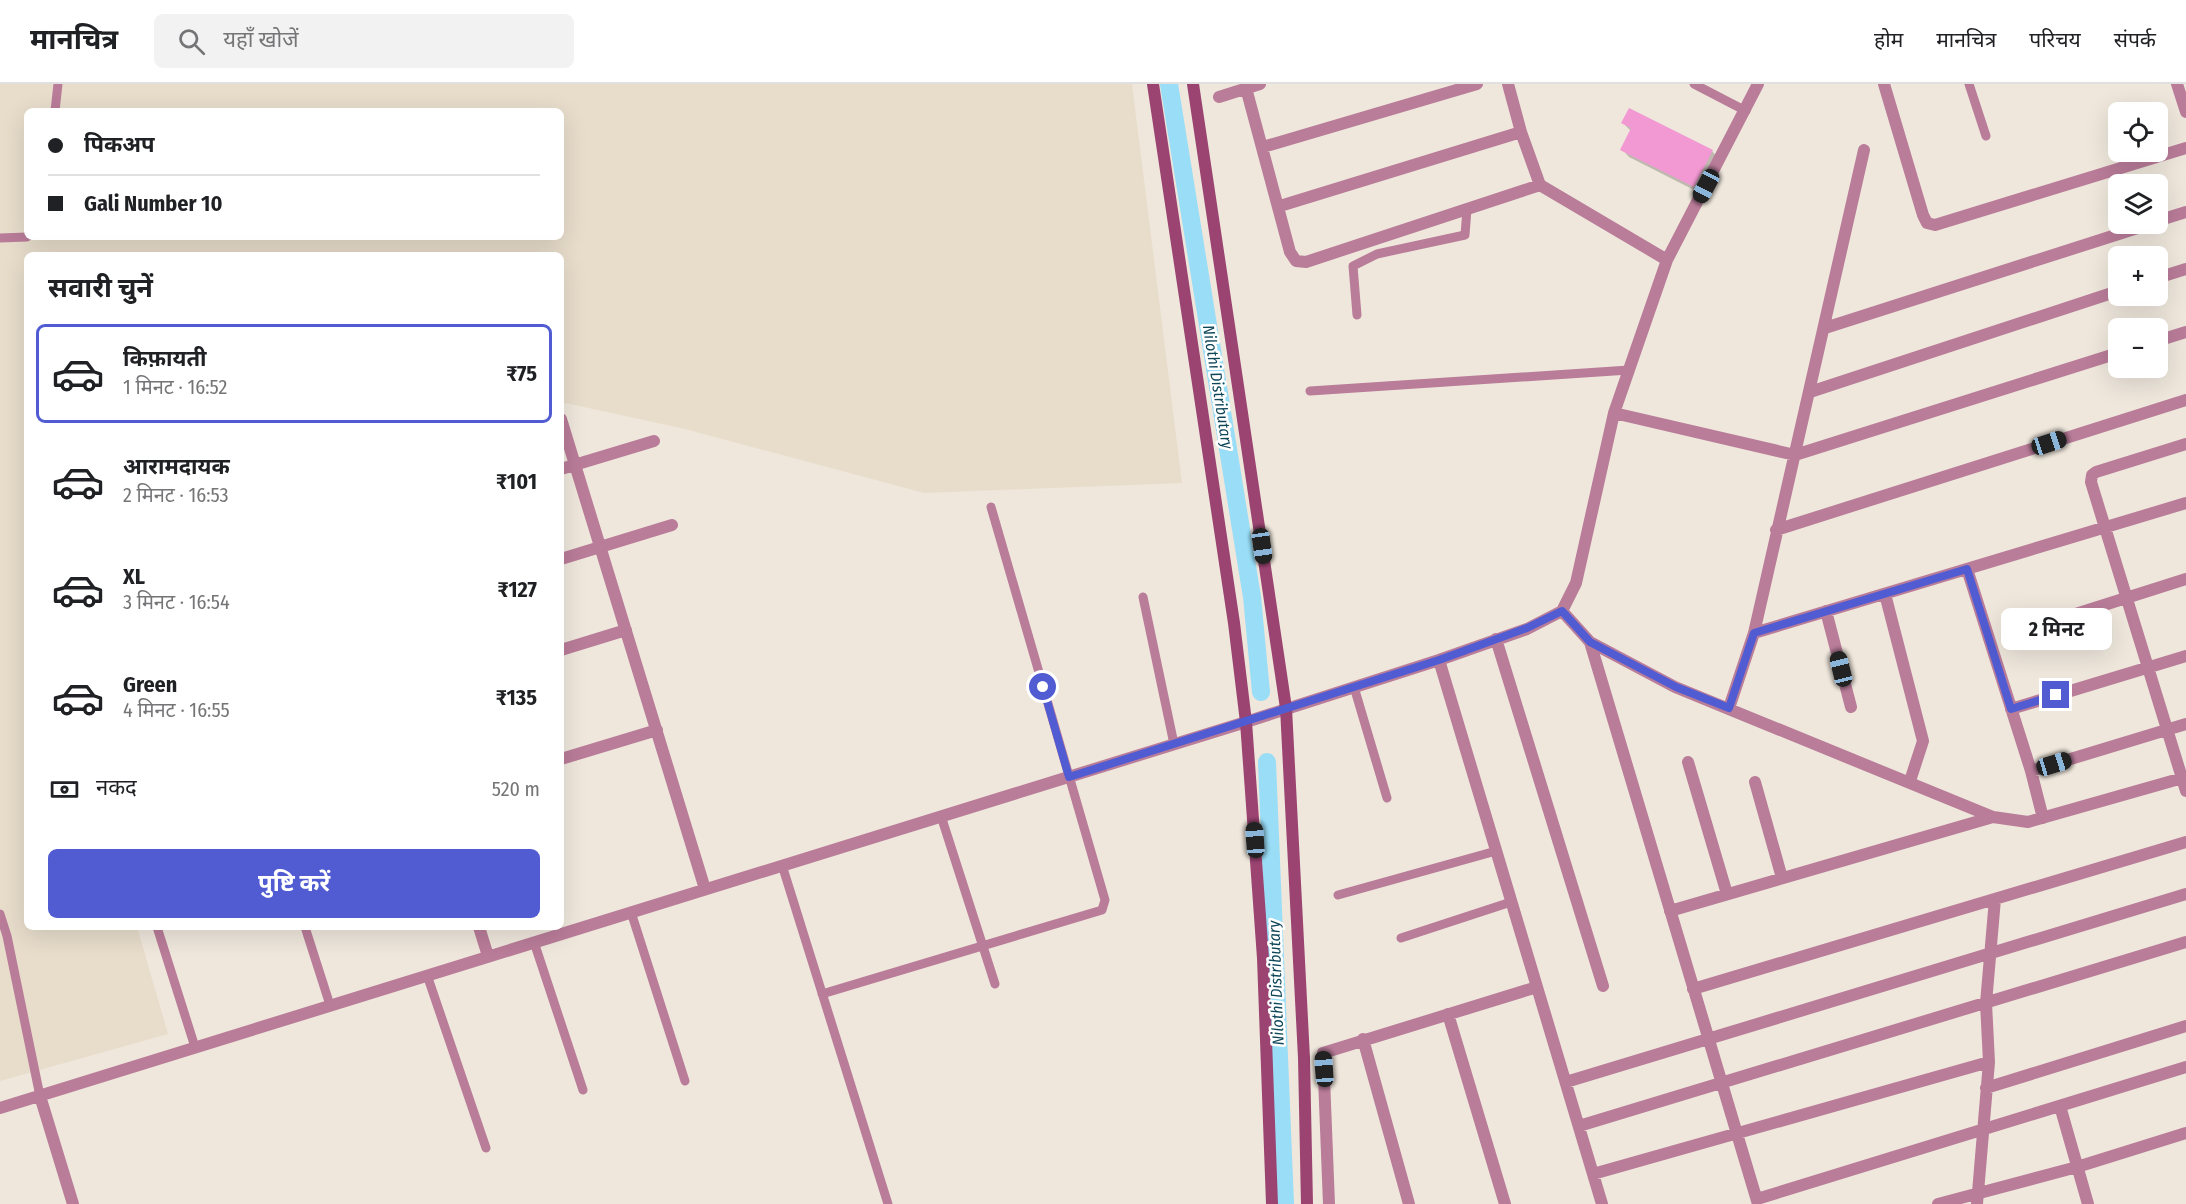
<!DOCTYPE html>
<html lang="hi">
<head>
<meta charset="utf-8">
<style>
	:root { --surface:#fff; --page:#f2f2f2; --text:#202124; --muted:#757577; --line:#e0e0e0; --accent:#515cd2 }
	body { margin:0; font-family:"Fira Sans Condensed","Noto Sans Devanagari",sans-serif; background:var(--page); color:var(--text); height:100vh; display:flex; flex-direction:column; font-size:22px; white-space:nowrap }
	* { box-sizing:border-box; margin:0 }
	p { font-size:20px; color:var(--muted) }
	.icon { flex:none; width:33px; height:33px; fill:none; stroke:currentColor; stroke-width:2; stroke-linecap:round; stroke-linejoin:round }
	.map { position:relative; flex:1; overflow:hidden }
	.sheet { position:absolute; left:24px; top:168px; width:540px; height:678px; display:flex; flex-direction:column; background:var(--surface); border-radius:9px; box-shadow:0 6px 24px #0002 }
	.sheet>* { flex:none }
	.top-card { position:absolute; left:24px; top:24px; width:540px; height:132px; border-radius:9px; box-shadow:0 6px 24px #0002; display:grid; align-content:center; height:132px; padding:0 24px; background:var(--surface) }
	.buttons { position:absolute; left:2108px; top:18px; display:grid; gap:12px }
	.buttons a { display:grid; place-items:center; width:60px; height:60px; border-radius:9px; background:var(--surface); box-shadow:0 6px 24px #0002; font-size:30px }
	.end { position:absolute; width:27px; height:27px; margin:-14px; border:8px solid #515cd2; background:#fff; box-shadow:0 0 0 3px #fff }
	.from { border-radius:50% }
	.bubble { position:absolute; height:42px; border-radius:9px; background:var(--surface); box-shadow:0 6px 24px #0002; font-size:20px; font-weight:700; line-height:42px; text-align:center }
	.car { position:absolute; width:18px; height:36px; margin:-18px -9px; border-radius:8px; box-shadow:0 0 4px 2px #0007; background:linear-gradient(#222 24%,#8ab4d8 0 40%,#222 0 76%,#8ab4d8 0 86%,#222 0) }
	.top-card b { display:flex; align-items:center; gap:21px; height:57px; font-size:22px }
	.top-card b+b { border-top:2px solid var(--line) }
	.top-card i { width:15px; height:15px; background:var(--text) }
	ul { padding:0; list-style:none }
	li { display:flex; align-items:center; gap:18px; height:99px; margin:0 12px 9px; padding:0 12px; border:3px solid transparent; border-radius:9px }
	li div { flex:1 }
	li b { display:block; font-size:22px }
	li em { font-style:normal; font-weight:700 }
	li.on { border-color:var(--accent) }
	li>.icon { width:54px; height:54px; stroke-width:1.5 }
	h2 { padding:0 24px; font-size:27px; line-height:72px }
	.pay { display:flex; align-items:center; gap:15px; height:66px; padding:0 24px; font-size:22px }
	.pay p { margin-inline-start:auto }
	.primary-button { display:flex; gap:12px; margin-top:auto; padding:12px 24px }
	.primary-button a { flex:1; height:69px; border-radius:9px; background:var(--accent); color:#fff; font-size:24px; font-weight:700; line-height:69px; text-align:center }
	header { display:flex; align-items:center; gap:36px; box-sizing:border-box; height:84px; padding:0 30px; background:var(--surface); border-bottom:2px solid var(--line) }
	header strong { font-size:28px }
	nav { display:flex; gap:33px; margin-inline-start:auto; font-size:21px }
	.search { width:420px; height:54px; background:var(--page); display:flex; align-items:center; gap:15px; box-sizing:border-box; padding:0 21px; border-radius:9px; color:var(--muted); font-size:22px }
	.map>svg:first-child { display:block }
	.built { fill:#e8ddcb; fill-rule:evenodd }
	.shadow { fill:#0003 }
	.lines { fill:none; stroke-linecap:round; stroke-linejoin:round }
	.canal { stroke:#9addf7; stroke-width:18 }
	.building { fill:#f299d3 }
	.lane { stroke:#b97c99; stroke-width:9 }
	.street { stroke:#b97c99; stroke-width:12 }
	.secondary { stroke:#9b4472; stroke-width:12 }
	.route { stroke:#515cd2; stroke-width:8 }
	.labels { text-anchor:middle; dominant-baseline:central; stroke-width:5; stroke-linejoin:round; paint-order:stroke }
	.water-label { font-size:16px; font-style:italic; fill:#0e4658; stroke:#fff }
</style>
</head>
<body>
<header>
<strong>मानचित्र</strong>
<div class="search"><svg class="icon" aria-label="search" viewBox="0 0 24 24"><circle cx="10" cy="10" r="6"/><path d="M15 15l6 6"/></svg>यहाँ खोजें</div>
<nav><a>होम</a><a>मानचित्र</a><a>परिचय</a><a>संपर्क</a></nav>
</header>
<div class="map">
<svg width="2186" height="1120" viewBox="0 0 2186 1120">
	<rect width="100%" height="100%" fill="#efe7dc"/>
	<!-- built -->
	<path class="built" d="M 0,0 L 1132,0 L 1182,399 L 924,409 L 685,345 L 561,318 L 561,171 L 27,171 L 27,843 L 137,843 L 168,950 L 0,997 ZM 27,27 L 561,27 L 561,153 L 27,153 Z"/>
	<!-- shadow -->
	<path class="shadow" d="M 1623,39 L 1712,67 L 1719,75 L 1702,110 L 1629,73 L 1622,65 L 1631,47 Z"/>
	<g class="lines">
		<!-- canal -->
		<path class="canal" d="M 1169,0 L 1252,513 L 1261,608
			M 1267,678 L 1285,1120"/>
	</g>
	<!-- building -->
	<path class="building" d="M 1629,24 L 1713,66 L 1694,103 L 1620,66 L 1631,44 L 1621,39 Z"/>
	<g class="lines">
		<!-- lane -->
		<path class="lane" d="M 1694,0 L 1746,27
			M 1969,0 L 1986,52
			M 55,27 L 58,0
			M 0,154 L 27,153
			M 1357,231 L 1353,182 L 1377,170 L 1465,151 L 1467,125
			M 1310,307 L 1629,286
			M 1143,513 L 1174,660
			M 1354,603 L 1387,714
			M 941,732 L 995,900
			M 782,781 L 888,1120
			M 1338,811 L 1496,767
			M 631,828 L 685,997
			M 0,830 L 7,852 L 40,1012
			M 157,843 L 195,963
			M 305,843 L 330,921
			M 1401,854 L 1511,818
			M 534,858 L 583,1006
			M 427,891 L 486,1064
			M 822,910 L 1102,826 L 1105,816 L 991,423"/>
		<!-- street -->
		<path class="street" d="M 1508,0 L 1521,48 L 1540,101
			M 1884,0 L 1923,131 L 1927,139 L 1935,141 L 2186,64
			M 2177,0 L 2186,28
			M 1246,4 L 1290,168 L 1296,177 L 1306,178 L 1540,101 L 1667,176
			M 1219,13 L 1260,0
			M 1263,63 L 1477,0
			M 1280,122 L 1521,48
			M 2157,137 L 2186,128
			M 2157,194 L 2186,185
			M 1825,244 L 2150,140
			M 2157,257 L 2186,248
			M 1810,308 L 2118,207
			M 1614,329 L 1795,371 L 2118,269
			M 561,335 L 705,805
			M 2186,360 L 2096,388 L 2092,391 L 2091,398 L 2186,707
			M 561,385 L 654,357
			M 1776,446 L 2186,316
			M 561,475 L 672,441
			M 1967,485 L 2031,687 L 2043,734
			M 1885,510 L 1923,657 L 1910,697
			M 1562,527 L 1590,558 L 1758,1120
			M 1826,527 L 1851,623
			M 2019,548 L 2186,495
			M 1754,549 L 2186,419
			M 1496,555 L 1603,902
			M 1590,558 L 1675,603 L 1993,733 L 2028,738 L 2186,693
			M 561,566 L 626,546
			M 1439,576 L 1602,1120
			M 1729,624 L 1754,549 L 1864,66
			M 2011,625 L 2186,572
			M 561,675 L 657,646
			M 1688,678 L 1727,810
			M 2031,687 L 2186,640
			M 1755,698 L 1782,794
			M 1670,827 L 1993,733
			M 479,843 L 488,872
			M 1693,905 L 2186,758
			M 1448,930 L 1505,1120
			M 1363,955 L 1409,1120
			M 1566,998 L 2186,810
			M 1986,1004 L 2186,942
			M 40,1012 L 73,1120
			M 2060,1022 L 2088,1120
			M 0,1024 L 1246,638 L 1439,576 L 1527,545 L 1562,527 L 1576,499 L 1614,329 L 1667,176 L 1758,0
			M 1579,1042 L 2186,858
			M 1593,1090 L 1989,978
			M 1757,1115 L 2186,983
			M 1329,1120 L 1323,969 L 1537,903
			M 1938,1120 L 2077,1083 L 2186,1049
			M 1977,1120 L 1989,978 L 1986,919 L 1995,815"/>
		<!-- secondary -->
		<path class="secondary" d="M 1153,0 L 1234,539 L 1246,638 L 1263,874 L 1272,1120
			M 1193,0 L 1286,624 L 1304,974 L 1307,1120"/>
	</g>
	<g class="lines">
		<!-- route -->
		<path class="route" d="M 1043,603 L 1069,693 L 1439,576 L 1527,544 L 1562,527 L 1590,558 L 1676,603 L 1729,624 L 1754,549 L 1967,485 L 2011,625 L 2056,611"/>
	</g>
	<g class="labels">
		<!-- water labels -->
		<g class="water-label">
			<text transform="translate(1218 303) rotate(81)">Nilothi Distributary</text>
			<text transform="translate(1276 899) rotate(-92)">Nilothi Distributary</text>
		</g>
	</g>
</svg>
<div class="buttons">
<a><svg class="icon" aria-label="locate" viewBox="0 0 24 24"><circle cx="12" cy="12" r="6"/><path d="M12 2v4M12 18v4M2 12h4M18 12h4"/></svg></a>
<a><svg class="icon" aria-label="layers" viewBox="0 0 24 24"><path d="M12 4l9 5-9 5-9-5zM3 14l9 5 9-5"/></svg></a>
<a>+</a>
<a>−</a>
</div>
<i class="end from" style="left:1043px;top:603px"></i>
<i class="end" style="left:2056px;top:611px"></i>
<div class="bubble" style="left:2001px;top:524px;width:111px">2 मिनट</div>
<i class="car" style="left:1706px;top:102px;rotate:208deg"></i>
<i class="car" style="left:2049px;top:359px;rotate:72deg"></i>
<i class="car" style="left:1262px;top:462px;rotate:172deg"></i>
<i class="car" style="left:1841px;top:585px;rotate:346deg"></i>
<i class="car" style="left:2054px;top:680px;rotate:73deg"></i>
<i class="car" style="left:1255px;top:756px;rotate:356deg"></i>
<i class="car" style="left:1324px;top:985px;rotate:356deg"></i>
<div class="top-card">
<b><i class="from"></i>पिकअप</b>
<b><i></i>Gali Number 10</b>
</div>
<section class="sheet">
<h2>सवारी चुनें</h2>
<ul>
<li class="on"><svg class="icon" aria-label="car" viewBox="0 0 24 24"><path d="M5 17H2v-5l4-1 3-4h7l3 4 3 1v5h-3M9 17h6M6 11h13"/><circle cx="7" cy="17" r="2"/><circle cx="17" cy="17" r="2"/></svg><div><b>किफ़ायती</b><p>1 मिनट · 16:52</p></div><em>₹75</em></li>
<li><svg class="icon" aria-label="car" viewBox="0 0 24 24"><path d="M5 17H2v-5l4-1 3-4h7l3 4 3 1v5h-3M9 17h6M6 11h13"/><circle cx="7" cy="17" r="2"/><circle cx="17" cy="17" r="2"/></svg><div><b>आरामदायक</b><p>2 मिनट · 16:53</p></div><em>₹101</em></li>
<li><svg class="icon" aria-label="car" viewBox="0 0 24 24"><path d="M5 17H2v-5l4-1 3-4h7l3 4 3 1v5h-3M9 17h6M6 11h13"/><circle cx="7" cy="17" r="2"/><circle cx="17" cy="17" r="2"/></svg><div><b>XL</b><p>3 मिनट · 16:54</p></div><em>₹127</em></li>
<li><svg class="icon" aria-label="car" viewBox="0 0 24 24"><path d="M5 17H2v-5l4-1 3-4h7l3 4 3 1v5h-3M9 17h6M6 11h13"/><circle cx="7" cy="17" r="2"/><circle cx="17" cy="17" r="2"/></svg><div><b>Green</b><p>4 मिनट · 16:55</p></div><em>₹135</em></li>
</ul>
<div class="pay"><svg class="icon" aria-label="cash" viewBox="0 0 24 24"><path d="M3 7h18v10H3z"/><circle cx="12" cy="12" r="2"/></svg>नकद<p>520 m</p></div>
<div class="primary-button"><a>पुष्टि करें</a></div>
</section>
</div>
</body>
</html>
